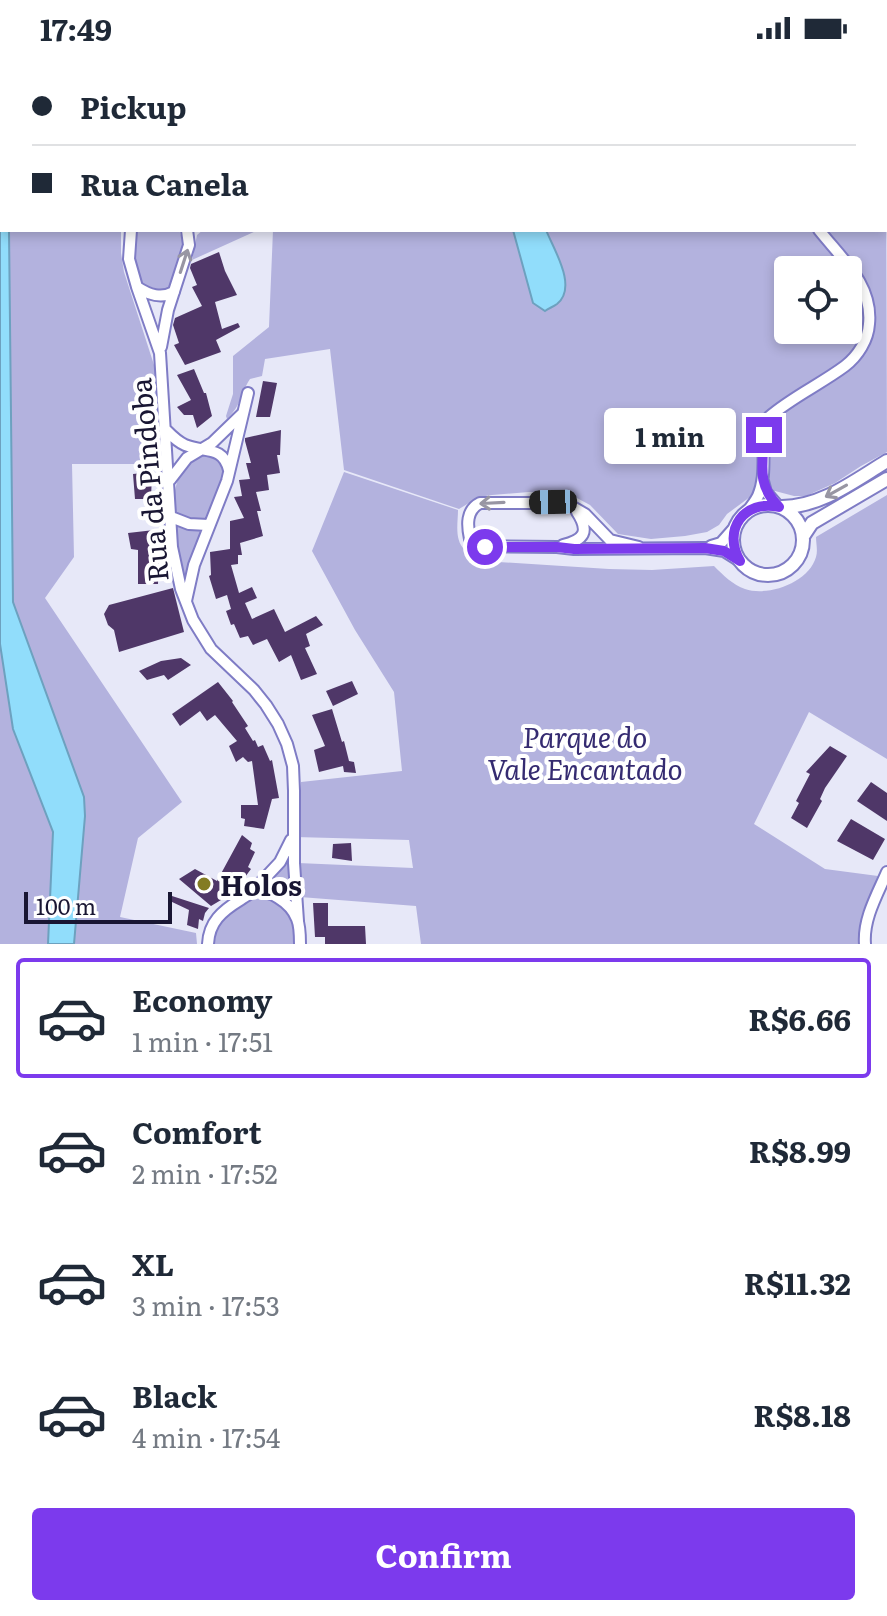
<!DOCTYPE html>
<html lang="en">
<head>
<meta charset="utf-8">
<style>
	:root { --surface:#fff; --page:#f2f2f3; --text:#1f2937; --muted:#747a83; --line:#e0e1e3; --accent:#7c3aed }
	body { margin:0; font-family:Literata,serif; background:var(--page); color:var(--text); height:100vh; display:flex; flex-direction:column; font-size:30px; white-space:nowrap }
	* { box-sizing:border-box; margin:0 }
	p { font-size:26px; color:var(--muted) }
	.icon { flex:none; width:44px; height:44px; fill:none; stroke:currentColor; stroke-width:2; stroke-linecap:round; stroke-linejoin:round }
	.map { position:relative; height:888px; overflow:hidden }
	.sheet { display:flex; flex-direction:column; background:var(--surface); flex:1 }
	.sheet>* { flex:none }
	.hud { position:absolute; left:0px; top:0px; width:888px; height:176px; box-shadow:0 4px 12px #0003; display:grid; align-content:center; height:176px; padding:0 32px; background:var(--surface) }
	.buttons { position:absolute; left:774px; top:200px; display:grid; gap:16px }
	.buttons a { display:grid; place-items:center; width:88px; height:88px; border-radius:8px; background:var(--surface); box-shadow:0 4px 12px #0003; font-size:40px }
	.scale { position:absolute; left:24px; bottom:20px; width:148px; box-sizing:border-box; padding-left:8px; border:4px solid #191633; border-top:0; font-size:22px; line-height:28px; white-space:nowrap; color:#191633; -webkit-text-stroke:6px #fff; paint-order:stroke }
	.end { position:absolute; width:36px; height:36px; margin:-18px; border:10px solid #7c3aed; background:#fff; box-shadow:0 0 0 4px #fff }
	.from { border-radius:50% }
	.bubble { position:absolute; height:56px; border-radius:8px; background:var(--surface); box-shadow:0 4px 12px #0003; font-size:26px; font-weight:700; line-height:56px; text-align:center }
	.car { position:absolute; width:24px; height:48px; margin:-24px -12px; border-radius:10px; box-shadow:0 0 6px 2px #0007; background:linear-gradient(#222 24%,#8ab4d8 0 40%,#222 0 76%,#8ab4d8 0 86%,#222 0) }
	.hud b { display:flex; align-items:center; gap:28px; height:76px; font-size:30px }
	.hud b+b { border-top:2px solid var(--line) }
	.hud i { width:20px; height:20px; background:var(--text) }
	ul { padding:14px 0 0; list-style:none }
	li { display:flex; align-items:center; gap:24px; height:120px; margin:0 16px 12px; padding:0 16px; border:4px solid transparent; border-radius:8px }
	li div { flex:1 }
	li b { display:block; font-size:30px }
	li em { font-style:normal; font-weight:700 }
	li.on { border-color:var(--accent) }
	li>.icon { width:72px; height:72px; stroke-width:1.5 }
	.cta { display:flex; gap:16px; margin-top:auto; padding:16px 32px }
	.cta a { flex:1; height:92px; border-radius:8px; background:var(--accent); color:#fff; font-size:32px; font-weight:700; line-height:92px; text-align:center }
	.status { display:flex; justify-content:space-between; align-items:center; height:56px; padding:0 40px; background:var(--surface); direction:ltr }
	.status svg { height:22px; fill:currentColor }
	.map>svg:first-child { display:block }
	.green { fill:#b3b2de; fill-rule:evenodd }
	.water { fill:#91ddfb; stroke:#6da1bf; stroke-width:2 }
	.building { fill:#4f3768 }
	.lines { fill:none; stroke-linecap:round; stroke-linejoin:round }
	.minor-casing { stroke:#7f7cc5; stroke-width:14 }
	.tertiary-casing { stroke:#7f7cc5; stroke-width:16 }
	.minor { stroke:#fff; stroke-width:10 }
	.tertiary { stroke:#fff; stroke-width:12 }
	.oneway { stroke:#9896a3 }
	.route { stroke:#7c3aed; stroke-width:10 }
	.poi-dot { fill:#837c23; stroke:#fff; stroke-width:3 }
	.labels { text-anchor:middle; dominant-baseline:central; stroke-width:8; stroke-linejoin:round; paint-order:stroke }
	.street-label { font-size:28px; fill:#191633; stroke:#fff }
	.park-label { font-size:28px; font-style:italic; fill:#352b71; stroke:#fff }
	.poi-label { font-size:28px; font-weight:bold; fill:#191633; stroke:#fff; text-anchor:start }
</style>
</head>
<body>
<div class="status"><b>17:49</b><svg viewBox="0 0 49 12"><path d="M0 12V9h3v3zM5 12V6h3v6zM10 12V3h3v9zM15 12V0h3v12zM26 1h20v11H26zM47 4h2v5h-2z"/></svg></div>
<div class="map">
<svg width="887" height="888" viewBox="0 0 887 888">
	<rect width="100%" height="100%" fill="#e7e8f8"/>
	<!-- green -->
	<path class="green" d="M 601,0 L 887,0 L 886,12 L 886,2 L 597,2 Z
		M 886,101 L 887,396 L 861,410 L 835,427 L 806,440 L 794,440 L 775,435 L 754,438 L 727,458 L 719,469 L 707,476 L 685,480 L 651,483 L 618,478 L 590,449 L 575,441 L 563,437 L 529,436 L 492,439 L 479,441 L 459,453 L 344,414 L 330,293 L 265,303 L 262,320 L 250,323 C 239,340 243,347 227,363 L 226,360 L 233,338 L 233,300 L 269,271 L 273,174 L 513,174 L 533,246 L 545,254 C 549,252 553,251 557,248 C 578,231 554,194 546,174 L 886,174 ZM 788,214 L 848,214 L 848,274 L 788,274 Z
		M 9,174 L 121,174 L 121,197 L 124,216 L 155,312 L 154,344 L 161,408 L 72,408 L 74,501 L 45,542 L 182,746 L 138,782 L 120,861 L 196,877 L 197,888 L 74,888 L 85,760 L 84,741 L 13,546 Z
		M 137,174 L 179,174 C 185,187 182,197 178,210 C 176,215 175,223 172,228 C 169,232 165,234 161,234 C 133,238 132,192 137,174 Z
		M 203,174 L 258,174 L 192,204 L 197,179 Z
		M 204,398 L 218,400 L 224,411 L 224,419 L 185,534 C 177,497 155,414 204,398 Z
		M 344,416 L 458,454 C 458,467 454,484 465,494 C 470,498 477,501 483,505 L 609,513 L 652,514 L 714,510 C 723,519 733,529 745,533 C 769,541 809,526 816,501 C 818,495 816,487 816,481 L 887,439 L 887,703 L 809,656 L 754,768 L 825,813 L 878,820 L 862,862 L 860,888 L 421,888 L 416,850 L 300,841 L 298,807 L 413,812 L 409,784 L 295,781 L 300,753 L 301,726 L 402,715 L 394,636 L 355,574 L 312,495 Z
		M 0,588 L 13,673 L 53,776 L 48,888 L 0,888 Z
		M 289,798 L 292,846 L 279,836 L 265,831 Z
		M 262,842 C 285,847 296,865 294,888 L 213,888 C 215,863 237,845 262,842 Z"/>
	<!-- water -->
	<path class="water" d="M 17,0 L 601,0 L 597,2 L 15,2 Z
		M 2,15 L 2,174 L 9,174 L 13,546 L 84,741 L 85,760 L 74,888 L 48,888 L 53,776 L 13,673 L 0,588 L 0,16 Z
		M 513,174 L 546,174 C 554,194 578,231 557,248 C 553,251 549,252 545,255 L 533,247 Z"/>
	<!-- building -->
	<path class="building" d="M 219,196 L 225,215 L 237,239 L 215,246 L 222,273 L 238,267 L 240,271 L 216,284 L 221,296 L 185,309 L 174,289 L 179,287 L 173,269 L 175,262 L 202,250 L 192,231 L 197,229 L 190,212 L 191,208 Z
		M 194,313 L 204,337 L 206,337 L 212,360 L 197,372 L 193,359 L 184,359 L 177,351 L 191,344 L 177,319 Z
		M 263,325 L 277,327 L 270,361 L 256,361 Z
		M 281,374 L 280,399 L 277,399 L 280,417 L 267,419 L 269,434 L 256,436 L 261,455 L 257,455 L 263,480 L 240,487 L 242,499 L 238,499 L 238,508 L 231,509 L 239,537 L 252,531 L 257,542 L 245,547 L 252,563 L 274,553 L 285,576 L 316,560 L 323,569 L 306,578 L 310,590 L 305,592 L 317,618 L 301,624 L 291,599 L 279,606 L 267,583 L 253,589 L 248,580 L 240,582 L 234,568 L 231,569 L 226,555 L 231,553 L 227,539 L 216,543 L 209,520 L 211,519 L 210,496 L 230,493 L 230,465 L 244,462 L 234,441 L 242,440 L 239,424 L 250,423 L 246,407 L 251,407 L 245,385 L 245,382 Z
		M 152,416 L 151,443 L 135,443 L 133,418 Z
		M 163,473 L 165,495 L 159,495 L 158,528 L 138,528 L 138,494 L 131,493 L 128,477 Z
		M 173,532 L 184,576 L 119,596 L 114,574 L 108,569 L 104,558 L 109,549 Z
		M 181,602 L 191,609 L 168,624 L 164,619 L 147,624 L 139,615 L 161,605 Z
		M 352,625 L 358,638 L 333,650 L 326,635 Z
		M 218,626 L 233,645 L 232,646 L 248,670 L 245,672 L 253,685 L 255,684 L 258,691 L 263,689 L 270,705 L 272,704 L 279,742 L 272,743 L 264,773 L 244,770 L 245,763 L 241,762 L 241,749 L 258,749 L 252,705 L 248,706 L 243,701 L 236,706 L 229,690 L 237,685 L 215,659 L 207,665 L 200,655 L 180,670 L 172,658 Z
		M 332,653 L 342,686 L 344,685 L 349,705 L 354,706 L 356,717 L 344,716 L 343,710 L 319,716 L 314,694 L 325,690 L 312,659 Z
		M 830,690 L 847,700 L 825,732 L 820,743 L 822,745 L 807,772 L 791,762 L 799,747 L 796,745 L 810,718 L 806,716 Z
		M 871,726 L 887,737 L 887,765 L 857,745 Z
		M 851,763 L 885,783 L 873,804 L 837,785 Z
		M 242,779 L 252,787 L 250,793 L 255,796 L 248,811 L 251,813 L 242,825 L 239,825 L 221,844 L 211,850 L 179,823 L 195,813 L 217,825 Z
		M 351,787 L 352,805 L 332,802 L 333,788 Z
		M 172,840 L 209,852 L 205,857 L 203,865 L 199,863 L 198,873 L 187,869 L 189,854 L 170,845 Z
		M 313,847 L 328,847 L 328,870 L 365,870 L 366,888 L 325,888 L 325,881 L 315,881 Z"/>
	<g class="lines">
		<!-- minor casing -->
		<g class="minor-casing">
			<path id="minor" d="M 131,174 L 129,203 L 137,231 C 149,239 161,243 174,236
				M 137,231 L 160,297 L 172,491 L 181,533 L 193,564 L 211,593 L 254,634 L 266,649 L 278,668 L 287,688 L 293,710 L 294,735 L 294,807 L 298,865
				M 161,291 L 168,254 L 189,189 L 187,174
				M 164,372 C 171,379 176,385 185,389 C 204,397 223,389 229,414
				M 170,424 L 187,402 L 212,387 L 242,358
				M 763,425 L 766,436 L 779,451
				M 747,456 C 751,451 755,446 758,440 C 769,415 758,386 769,361 C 792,341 821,328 845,310 C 858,300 868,284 869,268 C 873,229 842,203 819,174
				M 171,461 L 189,468 L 208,469
				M 563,489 C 584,484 590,476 577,456
				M 711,490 L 721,487 L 736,470
				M 639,491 L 610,484 L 585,458 L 566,447 L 480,447 C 466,454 467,469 470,483 L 478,490 L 557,491 L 574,493 L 705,492 L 724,495 L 740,505
				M 186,545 L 194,509 L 227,425 L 248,337
				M 251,837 L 280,806 L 291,784
				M 208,888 C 209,866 222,855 240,844 C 243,842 247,839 251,837 C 268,831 291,847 297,863 C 300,870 300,880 300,888
				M 865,888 C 863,863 877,839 887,816"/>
		</g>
		<!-- tertiary casing -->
		<g class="tertiary-casing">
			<path id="tertiary" d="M733 484a35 35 0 1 1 70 0a35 35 0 1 1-70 0Z
				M 782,451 C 821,451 854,425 887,405
				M 804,479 L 812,467 L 887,423"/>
		</g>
		<!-- minor -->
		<use href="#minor" class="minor"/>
		<!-- tertiary -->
		<use href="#tertiary" class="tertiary"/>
	</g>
	<!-- one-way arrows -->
	<defs><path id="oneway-shaft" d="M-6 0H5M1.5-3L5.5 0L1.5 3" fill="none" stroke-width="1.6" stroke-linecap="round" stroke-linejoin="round" transform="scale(2)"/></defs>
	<g class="oneway">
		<use href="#oneway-shaft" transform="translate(184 205) rotate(-72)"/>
		<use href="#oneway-shaft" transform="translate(836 435) rotate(151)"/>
		<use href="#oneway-shaft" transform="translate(492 447) rotate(177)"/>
	</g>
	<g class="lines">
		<!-- route -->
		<path class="route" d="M 485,491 L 557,491 L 574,493 L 705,492 L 724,495 L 740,505 C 722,474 744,443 779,451 C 756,428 763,409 764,379"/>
	</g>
	<!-- markers -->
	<circle class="poi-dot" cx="204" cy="828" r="8"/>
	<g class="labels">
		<!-- street labels -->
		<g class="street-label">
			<text transform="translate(148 424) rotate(-95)">Rua da Pindoba</text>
		</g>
		<!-- park labels -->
		<g class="park-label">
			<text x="585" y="680">Parque do<tspan x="585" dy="32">Vale Encantado</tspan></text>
		</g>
		<!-- poi labels -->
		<g class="poi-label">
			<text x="220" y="828">Holos</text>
		</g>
	</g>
</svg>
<div class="buttons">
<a><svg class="icon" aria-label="locate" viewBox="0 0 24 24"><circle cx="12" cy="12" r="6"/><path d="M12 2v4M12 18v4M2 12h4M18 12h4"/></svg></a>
</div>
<div class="scale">100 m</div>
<i class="end from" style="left:485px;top:491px"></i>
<i class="end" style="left:764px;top:379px"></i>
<div class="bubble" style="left:604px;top:352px;width:132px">1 min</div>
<i class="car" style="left:553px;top:446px;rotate:269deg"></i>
<div class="hud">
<b><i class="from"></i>Pickup</b>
<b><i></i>Rua Canela</b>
</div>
</div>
<section class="sheet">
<ul>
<li class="on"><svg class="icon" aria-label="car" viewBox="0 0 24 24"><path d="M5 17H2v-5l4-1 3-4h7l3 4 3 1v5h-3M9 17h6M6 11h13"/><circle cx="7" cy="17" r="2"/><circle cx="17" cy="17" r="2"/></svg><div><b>Economy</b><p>1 min · 17:51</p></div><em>R$6.66</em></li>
<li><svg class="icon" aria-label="car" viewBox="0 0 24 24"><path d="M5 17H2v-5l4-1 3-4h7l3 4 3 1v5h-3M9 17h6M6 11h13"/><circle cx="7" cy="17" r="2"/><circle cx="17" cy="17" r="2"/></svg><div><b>Comfort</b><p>2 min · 17:52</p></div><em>R$8.99</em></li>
<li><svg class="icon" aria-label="car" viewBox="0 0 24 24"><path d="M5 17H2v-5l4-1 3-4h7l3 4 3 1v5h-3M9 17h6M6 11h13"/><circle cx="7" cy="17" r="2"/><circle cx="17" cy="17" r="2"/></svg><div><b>XL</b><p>3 min · 17:53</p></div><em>R$11.32</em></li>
<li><svg class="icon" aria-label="car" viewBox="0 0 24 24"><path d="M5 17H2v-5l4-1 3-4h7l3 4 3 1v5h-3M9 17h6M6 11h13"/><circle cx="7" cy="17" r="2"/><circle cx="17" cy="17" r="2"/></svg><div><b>Black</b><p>4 min · 17:54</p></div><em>R$8.18</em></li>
</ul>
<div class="cta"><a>Confirm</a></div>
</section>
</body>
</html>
